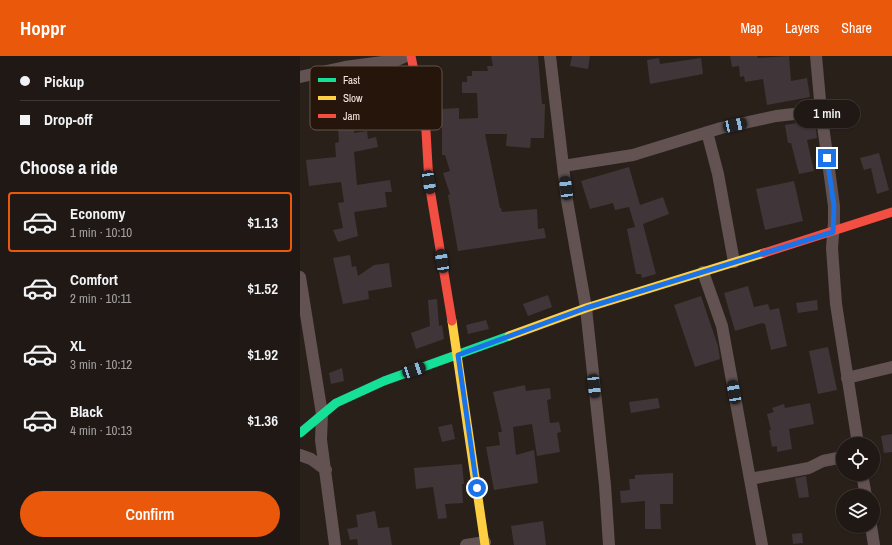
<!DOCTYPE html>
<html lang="en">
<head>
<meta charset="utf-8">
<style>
	:root { --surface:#201814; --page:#2d2522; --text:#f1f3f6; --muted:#a2a0a0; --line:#3d3734; --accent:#ea580c }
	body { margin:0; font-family:"Archivo Narrow",sans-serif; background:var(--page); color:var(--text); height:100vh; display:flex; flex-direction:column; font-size:15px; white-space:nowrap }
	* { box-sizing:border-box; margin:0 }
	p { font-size:13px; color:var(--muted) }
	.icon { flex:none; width:22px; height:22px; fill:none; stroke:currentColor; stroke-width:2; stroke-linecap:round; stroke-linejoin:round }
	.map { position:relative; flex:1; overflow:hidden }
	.sheet { display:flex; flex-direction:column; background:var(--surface); width:300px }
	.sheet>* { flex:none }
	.banner { display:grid; align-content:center; height:88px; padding:0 20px; background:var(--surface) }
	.buttons { position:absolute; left:536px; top:381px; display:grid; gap:8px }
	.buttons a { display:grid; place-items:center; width:44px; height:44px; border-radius:50%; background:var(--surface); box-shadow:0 1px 3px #0004,0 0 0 1px var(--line); font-size:20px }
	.end { position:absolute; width:18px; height:18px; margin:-9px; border:5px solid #1a73e8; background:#fff; box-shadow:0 0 0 2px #fff }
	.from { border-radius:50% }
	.bubble { position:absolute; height:28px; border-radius:14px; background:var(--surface); box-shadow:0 1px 3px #0004,0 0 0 1px var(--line); font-size:13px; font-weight:600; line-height:28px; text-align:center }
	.car { position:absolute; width:12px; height:24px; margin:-12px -6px; border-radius:5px; box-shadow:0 0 3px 1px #0007; background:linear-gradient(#222 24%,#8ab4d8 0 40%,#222 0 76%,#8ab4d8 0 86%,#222 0) }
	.banner b { display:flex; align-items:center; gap:14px; height:38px; font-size:15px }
	.banner b+b { border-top:1px solid var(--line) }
	.banner i { width:10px; height:10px; background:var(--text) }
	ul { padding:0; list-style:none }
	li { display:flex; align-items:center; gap:12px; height:60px; margin:0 8px 6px; padding:0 12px; border:2px solid transparent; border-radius:4px }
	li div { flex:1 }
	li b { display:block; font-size:15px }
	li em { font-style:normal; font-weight:600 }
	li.selected { border-color:var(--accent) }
	li>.icon { width:36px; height:36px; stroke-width:1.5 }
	h2 { padding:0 20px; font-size:18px; line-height:48px }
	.button { display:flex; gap:8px; margin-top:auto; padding:8px 20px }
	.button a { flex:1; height:46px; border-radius:24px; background:var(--accent); color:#fff; font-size:16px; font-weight:600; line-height:46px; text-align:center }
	header { display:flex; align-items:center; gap:24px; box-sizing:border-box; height:56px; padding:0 20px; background:var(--accent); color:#fff }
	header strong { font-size:19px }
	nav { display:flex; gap:22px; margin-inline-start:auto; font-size:14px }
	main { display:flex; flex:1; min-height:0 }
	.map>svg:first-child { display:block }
	.building { fill:#403538 }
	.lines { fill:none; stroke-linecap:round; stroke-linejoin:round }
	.street { stroke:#625252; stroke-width:12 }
	.fast { stroke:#16e098; stroke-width:9 }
	.slow { stroke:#ffcf43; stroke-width:9 }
	.jam { stroke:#f24e42; stroke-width:9 }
	.route { stroke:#1a73e8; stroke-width:5 }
	.key { fill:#25150b; stroke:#63544b; stroke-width:1 }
	.key-label { font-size:11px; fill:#f4e8e1 }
</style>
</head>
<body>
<header>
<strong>Hoppr</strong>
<nav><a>Map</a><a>Layers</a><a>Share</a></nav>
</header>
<main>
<section class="sheet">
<div class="banner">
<b><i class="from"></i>Pickup</b>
<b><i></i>Drop-off</b>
</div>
<h2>Choose a ride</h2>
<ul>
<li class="selected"><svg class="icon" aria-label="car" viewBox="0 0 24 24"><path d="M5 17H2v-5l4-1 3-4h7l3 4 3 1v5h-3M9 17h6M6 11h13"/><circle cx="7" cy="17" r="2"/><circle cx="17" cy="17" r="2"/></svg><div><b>Economy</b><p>1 min · 10:10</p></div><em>$1.13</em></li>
<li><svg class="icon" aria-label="car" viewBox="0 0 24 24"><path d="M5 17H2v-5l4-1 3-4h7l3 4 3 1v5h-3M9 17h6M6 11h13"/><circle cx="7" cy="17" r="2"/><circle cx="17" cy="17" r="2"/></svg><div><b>Comfort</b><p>2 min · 10:11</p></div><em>$1.52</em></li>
<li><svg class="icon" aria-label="car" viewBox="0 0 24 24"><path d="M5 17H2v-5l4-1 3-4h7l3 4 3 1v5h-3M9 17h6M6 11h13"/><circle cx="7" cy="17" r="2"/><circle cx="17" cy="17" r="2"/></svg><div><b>XL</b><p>3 min · 10:12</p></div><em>$1.92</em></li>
<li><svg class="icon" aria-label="car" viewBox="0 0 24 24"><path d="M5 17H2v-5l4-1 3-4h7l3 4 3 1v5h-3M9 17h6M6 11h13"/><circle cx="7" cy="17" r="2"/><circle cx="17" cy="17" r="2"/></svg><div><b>Black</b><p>4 min · 10:13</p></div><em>$1.36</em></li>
</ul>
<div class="button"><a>Confirm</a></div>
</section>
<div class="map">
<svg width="592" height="489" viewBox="0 0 592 489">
	<rect width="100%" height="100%" fill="#2a201a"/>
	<!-- building -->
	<path class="building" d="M 191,0 L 238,0 L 242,48 L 245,48 L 244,82 L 231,82 L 230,92 L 206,90 L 207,78 L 185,78 L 200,152 L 201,152 L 202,156 L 237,153 L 238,173 L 244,172 L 246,182 L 158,195 L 148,139 L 150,138 L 143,117 L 150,115 L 145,99 L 142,99 L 142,53 L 159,52 L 159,63 L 178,62 L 177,37 L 162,37 L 162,26 L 167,26 L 167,20 L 172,20 L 172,15 L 188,15 L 187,10 L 193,10 Z
		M 272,0 L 290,0 L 288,13 L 270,10 Z
		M 430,0 L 457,0 L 458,2 L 489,0 L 491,25 L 507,22 L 510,41 L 467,49 L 463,23 L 445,26 L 444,20 L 440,21 L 439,10 L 432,11 Z
		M 359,2 L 360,8 L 401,2 L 403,18 L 350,28 L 347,4 Z
		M 543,45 L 547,66 L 534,69 L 530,48 Z
		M 515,64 L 517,82 L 507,84 L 514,115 L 499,118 L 491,87 L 488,87 L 485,69 Z
		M 54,71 L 54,77 L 67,75 L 68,83 L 76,81 L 78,91 L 54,96 L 57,129 L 90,124 L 92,136 L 85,136 L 87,151 L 54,156 L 58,180 L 38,186 L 33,174 L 43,172 L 38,147 L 44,146 L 41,126 L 9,130 L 6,104 L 36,101 L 35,87 L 39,86 L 38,72 Z
		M 579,97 L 589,134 L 577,138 L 571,112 L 564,114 L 560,102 Z
		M 329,111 L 340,149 L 363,141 L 369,158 L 343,168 L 356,218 L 342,222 L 341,218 L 336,218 L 327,173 L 335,171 L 329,151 L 315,154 L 313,147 L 290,153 L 281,125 Z
		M 494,125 L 503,165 L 465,174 L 456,133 Z
		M 50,199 L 52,211 L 56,210 L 58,220 L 74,209 L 89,207 L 92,231 L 68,235 L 69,243 L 43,248 L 33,202 Z
		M 448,230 L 454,251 L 468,248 L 470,254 L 479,252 L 487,290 L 471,294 L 465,268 L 462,267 L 435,275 L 424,237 Z
		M 248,239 L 252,251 L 228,260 L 223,248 Z
		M 401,240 L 418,290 L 420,303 L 395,311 L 374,249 Z
		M 137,243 L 139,270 L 142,269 L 144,283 L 116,293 L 111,277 L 130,270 L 128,244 Z
		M 517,244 L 518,254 L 498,257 L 496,247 Z
		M 186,264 L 189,273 L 168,278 L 166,269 Z
		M 528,291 L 537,334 L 518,338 L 509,295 Z
		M 42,312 L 44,325 L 31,328 L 29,317 Z
		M 225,329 L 226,335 L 250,332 L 251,343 L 247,344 L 250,367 L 259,366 L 261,376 L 257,377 L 260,396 L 237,400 L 232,368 L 213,371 L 216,399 L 234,394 L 238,427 L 194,434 L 186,391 L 200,389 L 198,376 L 202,376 L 193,336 Z
		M 358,342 L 360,352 L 331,357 L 329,346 Z
		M 510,347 L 514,368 L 489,373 L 492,393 L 477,396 L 477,390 L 472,391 L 469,374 L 471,374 L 467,358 L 474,356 L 472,352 L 484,348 L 485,352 Z
		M 152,368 L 155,383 L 142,386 L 138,371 Z
		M 592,378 L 592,396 L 584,397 L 581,380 Z
		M 162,408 L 164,428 L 162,428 L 163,447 L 145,448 L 147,462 L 138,463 L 133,431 L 116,433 L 114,412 Z
		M 373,417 L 373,448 L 360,448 L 361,473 L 345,473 L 345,445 L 321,447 L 320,435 L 330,434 L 329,423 L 335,423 L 335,419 Z
		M 506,420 L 509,441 L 499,442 L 495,422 Z
		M 75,455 L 78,472 L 89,471 L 92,489 L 58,489 L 57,483 L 50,484 L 47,473 L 58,471 L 56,459 Z
		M 243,465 L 246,489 L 214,489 L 211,470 Z
		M 502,477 L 503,487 L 493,488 L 492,478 Z"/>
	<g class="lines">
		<!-- street -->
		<path class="street" d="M 250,0 L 267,144 L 286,252 L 305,429 L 309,489
			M 516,0 L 521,55 L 534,150 L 534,166 L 532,192 L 536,248 L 558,388
			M 0,21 L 45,11 L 97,4 L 106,0
			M 407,76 L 418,118 L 434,206
			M 263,110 L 333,99 L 421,72 L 476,60 L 521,55
			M 403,216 L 422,270 L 462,489
			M 0,221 L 22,358 L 21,384 L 35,489
			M 547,322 L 592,311
			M 0,399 L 11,403 L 26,414
			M 562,418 L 566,440
			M 450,423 L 509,412 L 523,405 L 543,401
			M 571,470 L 574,489
			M 166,489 L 185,486"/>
		<!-- fast -->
		<path class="fast" d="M 0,377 L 36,347 L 84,325 L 209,280"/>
		<!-- slow -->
		<path class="slow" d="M 152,265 L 185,489
			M 209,280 L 286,252 L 464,197"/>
		<!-- jam -->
		<path class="jam" d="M 111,0 L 126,75 L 129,127 L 152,265
			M 464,197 L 592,156"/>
	</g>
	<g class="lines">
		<!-- route -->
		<path class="route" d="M 177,432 L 158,299 L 286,252 L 533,176 L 534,150 L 527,102"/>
	</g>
	<!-- legend -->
	<rect x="10" y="10" width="132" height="64" rx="6" class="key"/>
	<rect x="18" y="22" width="18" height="4" fill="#16e098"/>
	<rect x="18" y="40" width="18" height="4" fill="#ffcf43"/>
	<rect x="18" y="58" width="18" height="4" fill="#f24e42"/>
	<g class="key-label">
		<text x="43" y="28">Fast</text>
		<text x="43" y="46">Slow</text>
		<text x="43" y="64">Jam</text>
	</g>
</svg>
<div class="buttons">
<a><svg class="icon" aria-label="locate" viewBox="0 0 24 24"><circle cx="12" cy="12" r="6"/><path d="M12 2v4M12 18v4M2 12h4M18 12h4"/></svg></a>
<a><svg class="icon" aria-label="layers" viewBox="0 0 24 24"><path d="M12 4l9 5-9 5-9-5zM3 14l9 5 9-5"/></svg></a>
</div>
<i class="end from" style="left:177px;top:432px"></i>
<i class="end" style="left:527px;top:102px"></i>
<div class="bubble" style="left:494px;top:44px;width:66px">1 min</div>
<i class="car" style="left:435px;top:69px;rotate:78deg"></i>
<i class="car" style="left:129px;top:126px;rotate:171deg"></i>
<i class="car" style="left:266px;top:132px;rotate:353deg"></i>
<i class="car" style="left:142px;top:205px;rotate:351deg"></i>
<i class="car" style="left:114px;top:314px;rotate:71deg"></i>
<i class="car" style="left:294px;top:330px;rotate:174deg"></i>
<i class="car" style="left:434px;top:336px;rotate:350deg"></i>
</div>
</main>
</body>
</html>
